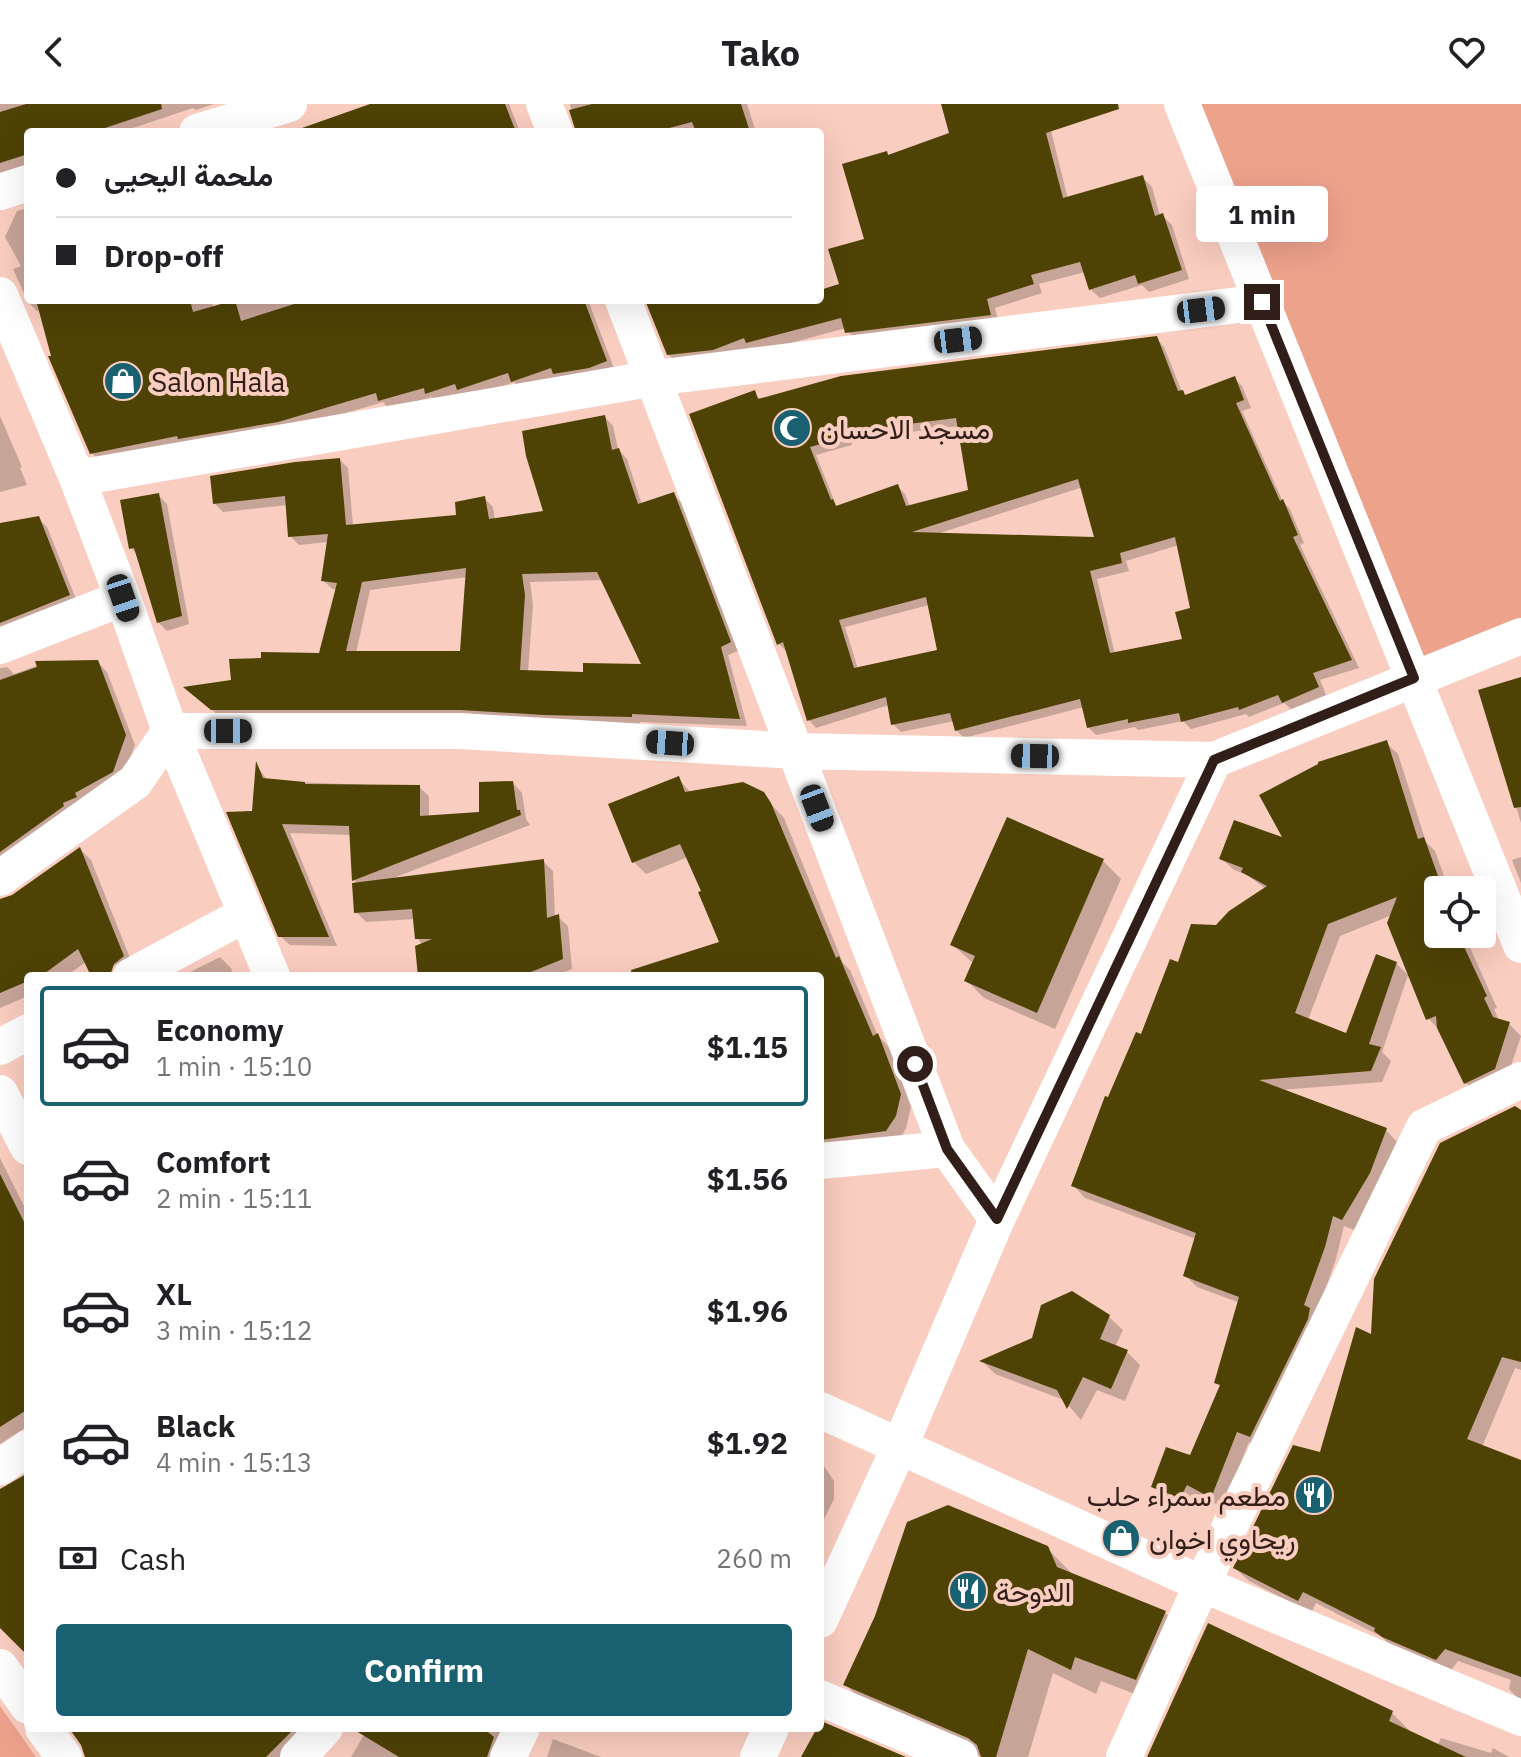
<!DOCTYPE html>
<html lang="en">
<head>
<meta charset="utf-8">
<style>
	:root { --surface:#fff; --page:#f2f2f2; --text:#202124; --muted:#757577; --line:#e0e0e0; --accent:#196071 }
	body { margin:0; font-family:"IBM Plex Sans",Vazirmatn,sans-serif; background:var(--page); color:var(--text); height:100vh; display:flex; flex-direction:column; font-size:30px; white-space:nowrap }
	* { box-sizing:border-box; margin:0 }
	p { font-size:26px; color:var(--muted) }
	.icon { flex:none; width:44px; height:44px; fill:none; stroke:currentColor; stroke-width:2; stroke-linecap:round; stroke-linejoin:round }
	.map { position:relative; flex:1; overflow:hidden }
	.sheet { position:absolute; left:24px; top:868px; width:800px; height:760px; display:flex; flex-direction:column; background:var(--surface); border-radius:8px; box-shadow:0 8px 32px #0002 }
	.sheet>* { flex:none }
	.guide { position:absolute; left:24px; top:24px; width:800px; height:176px; border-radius:8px; box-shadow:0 8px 32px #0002; display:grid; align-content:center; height:176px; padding:0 32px; background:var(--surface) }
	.fabs { position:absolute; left:1424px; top:772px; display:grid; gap:16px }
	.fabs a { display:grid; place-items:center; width:72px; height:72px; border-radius:8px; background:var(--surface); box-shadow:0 8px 32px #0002; font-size:40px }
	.end { position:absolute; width:36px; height:36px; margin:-18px; border:10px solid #321e18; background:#fff; box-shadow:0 0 0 4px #fff }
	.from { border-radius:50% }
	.bubble { position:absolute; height:56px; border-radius:8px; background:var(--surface); box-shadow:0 8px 32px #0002; font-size:26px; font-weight:800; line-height:56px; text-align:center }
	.car { position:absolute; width:24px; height:48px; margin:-24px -12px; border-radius:10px; box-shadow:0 0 6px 2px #0007; background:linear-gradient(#222 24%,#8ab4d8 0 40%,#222 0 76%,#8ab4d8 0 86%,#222 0) }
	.guide b { display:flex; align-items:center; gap:28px; height:76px; font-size:30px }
	.guide b+b { border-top:2px solid var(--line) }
	.guide i { width:20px; height:20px; background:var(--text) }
	ul { padding:14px 0 0; list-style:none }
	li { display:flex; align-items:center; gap:24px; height:120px; margin:0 16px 12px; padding:0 16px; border:4px solid transparent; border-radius:8px }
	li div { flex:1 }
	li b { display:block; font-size:30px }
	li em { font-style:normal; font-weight:800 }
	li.on { border-color:var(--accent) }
	li>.icon { width:72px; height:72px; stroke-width:1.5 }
	.pay { display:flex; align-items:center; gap:20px; height:88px; padding:0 32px; font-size:30px }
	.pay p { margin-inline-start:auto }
	.cta { display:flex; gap:16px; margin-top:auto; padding:16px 32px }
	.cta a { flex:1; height:92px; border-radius:8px; background:var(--accent); color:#fff; font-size:32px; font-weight:800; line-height:92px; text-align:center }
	header { display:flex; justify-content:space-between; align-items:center; height:104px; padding:0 32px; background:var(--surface); font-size:36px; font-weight:800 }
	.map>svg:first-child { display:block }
	.green { fill:#eda28c }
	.shadow { fill:#0003; fill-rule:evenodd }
	.building { fill:#4e4205; fill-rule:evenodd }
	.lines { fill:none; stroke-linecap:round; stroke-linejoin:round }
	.minor { stroke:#fff; stroke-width:36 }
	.route { stroke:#321e18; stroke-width:10 }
	.labels { text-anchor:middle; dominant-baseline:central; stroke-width:8; stroke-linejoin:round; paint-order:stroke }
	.poi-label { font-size:28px; fill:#321e18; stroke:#f9cdbf; text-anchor:start }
</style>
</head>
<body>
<header><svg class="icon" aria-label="back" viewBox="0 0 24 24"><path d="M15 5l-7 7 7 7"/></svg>Tako<svg class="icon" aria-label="heart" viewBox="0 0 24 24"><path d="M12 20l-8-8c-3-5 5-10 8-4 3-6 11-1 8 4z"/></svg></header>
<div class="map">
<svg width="1521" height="1653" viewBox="0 0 1521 1653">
	<rect width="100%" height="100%" fill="#f9cdbf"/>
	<!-- green -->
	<path class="green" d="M 1182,0 L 1521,0 L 1521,532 L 1414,574 Z
		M 0,1602 L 36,1653 L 0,1653 Z"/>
	<!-- shadow -->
	<path class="shadow" d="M 0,0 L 214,0 L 196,6 L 193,4 L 121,28 L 28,28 L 28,60 L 0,69 Z
		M 375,0 L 509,0 L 520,28 L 305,28 Z
		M 570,0 L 747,0 L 756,28 L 577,28 Z
		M 943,0 L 997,0 L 1050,23 L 1068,95 L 1143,74 L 1152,83 L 1160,112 L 1162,111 L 1172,121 L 1189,175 L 1149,188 L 1142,181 L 1100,194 L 1090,185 L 1085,168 L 1039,180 L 1042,189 L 995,204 L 999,219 L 856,237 L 846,224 L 757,248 L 752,243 L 722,254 L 678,260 L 668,250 L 648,196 L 820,196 L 820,188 L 841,182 L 867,136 L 887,49 L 890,53 L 952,30 Z
		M 28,104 L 28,196 L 211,196 L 214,204 L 240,196 L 588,196 L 615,267 L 522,286 L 514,278 L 468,294 L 436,298 L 432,293 L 389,305 L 383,298 L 288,326 L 101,359 L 92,349 L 53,253 L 40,206 L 37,207 L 28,198 L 13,165 L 21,162 L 5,133 L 17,107 Z
		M 1156,234 L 1164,243 L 1182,288 L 1187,293 L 1234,274 L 1242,282 L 1251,304 L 1242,307 L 1283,398 L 1290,405 L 1304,439 L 1300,441 L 1359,564 L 1320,576 L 1326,591 L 1291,605 L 1284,599 L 1249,613 L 1246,610 L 1191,625 L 1183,617 L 1138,626 L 1135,623 L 1096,631 L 1088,623 L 1084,603 L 964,634 L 956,626 L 954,617 L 901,628 L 893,620 L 889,601 L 816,624 L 809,616 L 787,548 L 779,540 L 754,289 L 761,296 ZM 960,322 L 970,388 L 910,403 L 905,390 L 897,382 L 838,403 L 836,401 L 816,351 L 852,341 L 851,335 ZM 1083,383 L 1097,435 L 937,430 ZM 1179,441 L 1192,506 L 1184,537 L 1115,550 L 1097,475 L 1129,467 L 1126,457 ZM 929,501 L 939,547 L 858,565 L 845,523 Z
		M 0,312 L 22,363 L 20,364 L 27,381 L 0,388 Z
		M 605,313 L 613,322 L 618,345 L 627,355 L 642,401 L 673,390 L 682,399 L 738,547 L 728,551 L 747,622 L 640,618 L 640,621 L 222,614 L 194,591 L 320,552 L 337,486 L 332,485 L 323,476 L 328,438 L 299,441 L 290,432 L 288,401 L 223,408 L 214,399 L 340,356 L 348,364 L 353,422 L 459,412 L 484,394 L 493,403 L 495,416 L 546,409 ZM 467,473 L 462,549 L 356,549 L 370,486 ZM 603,476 L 645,562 L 585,570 L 528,568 L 533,501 L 530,478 Z
		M 158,391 L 167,400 L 189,520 L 167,527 L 158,518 L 139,452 L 131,444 Z
		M 38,414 L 47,423 L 78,500 L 0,532 L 0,421 Z
		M 98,558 L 107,568 L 135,641 L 121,677 L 0,764 L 0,564 L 7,563 L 14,570 L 44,559 Z
		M 1521,575 L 1521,719 L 1481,587 Z
		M 1386,639 L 1398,650 L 1426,738 L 1435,747 L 1449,786 L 1438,786 L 1438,830 L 1464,830 L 1497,904 L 1494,905 L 1499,917 L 1509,920 L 1521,932 L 1506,977 L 1478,991 L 1466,979 L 1439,926 L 1428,914 L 1392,811 L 1340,832 L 1308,916 L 1347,932 L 1396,859 L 1408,871 L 1382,948 L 1391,957 L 1382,978 L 1280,986 L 1386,1026 L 1397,1038 L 1381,1081 L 1354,1126 L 1344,1122 L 1336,1155 L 1316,1212 L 1262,1344 L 1249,1338 L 1223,1404 L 1199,1391 L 1192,1404 L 1165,1394 L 1154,1382 L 1191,1354 L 1221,1283 L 1217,1279 L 1240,1199 L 1197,1183 L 1185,1171 L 1196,1135 L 1085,1094 L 1074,1082 L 1110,996 L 1179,860 L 1217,823 L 1266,785 L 1247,771 L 1234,766 L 1222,755 L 1286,736 Z
		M 257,662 L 268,677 L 419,683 L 429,692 L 429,713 L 481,710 L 513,679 L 522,689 L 526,715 L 530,721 L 391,775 L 543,757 L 553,767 L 555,814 L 558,813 L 568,822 L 572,865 L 555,872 L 420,872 L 423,841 L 417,834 L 415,815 L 366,818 L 356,808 L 358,781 L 354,776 L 351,731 L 290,729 L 337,842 L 290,841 L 280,832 L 253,709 Z
		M 678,674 L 691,689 L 762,690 L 784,714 L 843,859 L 850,866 L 878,932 L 889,943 L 911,1003 L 906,1024 L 898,1038 L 820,1044 L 820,872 L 682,872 L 722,840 L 704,788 L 688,753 L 646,770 L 634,758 Z
		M 80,745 L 91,756 L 130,854 L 98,869 L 86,858 L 66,872 L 28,872 L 28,892 L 0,904 L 0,797 L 12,793 Z
		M 1521,753 L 1521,779 L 1512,756 Z
		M 1103,757 L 1121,775 L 1055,925 L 984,894 L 966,876 L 974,860 L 953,841 Z
		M 220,853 L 231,864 L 234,872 L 182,872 Z
		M 1521,1008 L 1521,1266 L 1515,1264 L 1482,1343 L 1521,1358 L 1521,1597 L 1509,1585 L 1511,1576 L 1458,1557 L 1450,1568 L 1389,1540 L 1382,1533 L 1316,1499 L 1311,1509 L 1249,1477 L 1235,1464 L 1321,1350 L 1373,1233 Z
		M 0,1054 L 25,1104 L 28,1102 L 28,1322 L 0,1340 Z
		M 1109,1213 L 1123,1226 L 1115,1243 L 1127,1248 L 1140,1261 L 1125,1297 L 1097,1286 L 1081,1316 L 1064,1296 L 995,1270 L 983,1258 L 1033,1235 Z
		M 820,1356 L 834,1377 L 834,1395 L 820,1423 Z
		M 1047,1444 L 1074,1472 L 1165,1509 L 1191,1534 L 1161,1600 L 1101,1577 L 1096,1590 L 1053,1569 L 1028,1653 L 982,1653 L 871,1606 L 845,1580 Z
		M 1392,1609 L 1415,1632 L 1437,1642 L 1441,1634 L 1491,1649 L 1493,1644 L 1509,1653 L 1149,1653 Z
		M 71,1624 L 308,1624 L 291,1653 L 86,1653 L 83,1640 Z
		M 368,1624 L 509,1624 L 502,1653 L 351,1653 Z
		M 553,1635 L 601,1653 L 547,1653 Z"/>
	<!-- building -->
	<path class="building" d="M 26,0 L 161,0 L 162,5 L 93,28 L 28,28 L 28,50 L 0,59 L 0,8 Z
		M 370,0 L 505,0 L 516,28 L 302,28 L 302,24 Z
		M 592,0 L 741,0 L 750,28 L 696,28 L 692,18 L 654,28 L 576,28 L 569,6 Z
		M 941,0 L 1118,0 L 1119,5 L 1046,29 L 1063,94 L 1143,71 L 1155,112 L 1163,109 L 1182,166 L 1138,180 L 1135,171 L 1089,186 L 1080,158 L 1031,171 L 1034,180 L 987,195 L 991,211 L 845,229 L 841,214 L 746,239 L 744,234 L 713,246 L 667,251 L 645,196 L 820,196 L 820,186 L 839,180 L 828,145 L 864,135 L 842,60 L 887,47 L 888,51 L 949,29 Z
		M 36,196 L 190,196 L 193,208 L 235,196 L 241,217 L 307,196 L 584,196 L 607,257 L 589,264 L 553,270 L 551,264 L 511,278 L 508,269 L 457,286 L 455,280 L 425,290 L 424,284 L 378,297 L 376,289 L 278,318 L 178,335 L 177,332 L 90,350 L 48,252 L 51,252 Z
		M 1157,232 L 1178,287 L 1183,286 L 1185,291 L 1235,272 L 1244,296 L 1236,299 L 1280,397 L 1283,395 L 1298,431 L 1293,433 L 1352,556 L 1313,569 L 1319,583 L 1282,599 L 1278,591 L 1239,606 L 1238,603 L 1181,618 L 1179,609 L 1128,619 L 1128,615 L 1087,624 L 1080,595 L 955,627 L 950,609 L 891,621 L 886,593 L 807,617 L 783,538 L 777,541 L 689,310 L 755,286 L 758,295 L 841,272 ZM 956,314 L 968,386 L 906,402 L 898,380 L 836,402 L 833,395 L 831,396 L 810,343 L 846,333 L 844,328 ZM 1078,375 L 1094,433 L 912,428 L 971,409 ZM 1175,433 L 1190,504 L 1175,508 L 1182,535 L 1110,549 L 1090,467 L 1122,459 L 1120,449 ZM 926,493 L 937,546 L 854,564 L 839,516 Z
		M 605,311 L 612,346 L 619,344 L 638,400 L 674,388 L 731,538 L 721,543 L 740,615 L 632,610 L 632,613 L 544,611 L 460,606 L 211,606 L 183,583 L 231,576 L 229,555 L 261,554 L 261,548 L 319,549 L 337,479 L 321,477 L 328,430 L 288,433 L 285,392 L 213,400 L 210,372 L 295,358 L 340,354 L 346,421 L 456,411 L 455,398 L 485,392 L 489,415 L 543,407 L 526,352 L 522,327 ZM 466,464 L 460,547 L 346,547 L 362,478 ZM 597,468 L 641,560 L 583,559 L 583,568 L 520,566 L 525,491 L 522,470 Z
		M 159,389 L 182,512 L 157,519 L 134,444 L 129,445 L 120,396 Z
		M 39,412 L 70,491 L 0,519 L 0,419 Z
		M 98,556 L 126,631 L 113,668 L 75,689 L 77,693 L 63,699 L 64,702 L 0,748 L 0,576 L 37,563 L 35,557 Z
		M 1521,573 L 1521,703 L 1514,704 L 1478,586 Z
		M 1387,636 L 1418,735 L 1424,733 L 1443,786 L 1438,786 L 1438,830 L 1458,830 L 1487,892 L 1484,894 L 1493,913 L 1510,918 L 1495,965 L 1464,980 L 1437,924 L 1436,912 L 1426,916 L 1387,819 L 1397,793 L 1328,820 L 1295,909 L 1346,929 L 1376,850 L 1397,858 L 1369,940 L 1381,943 L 1371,967 L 1259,976 L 1387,1024 L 1370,1069 L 1342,1116 L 1333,1112 L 1325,1143 L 1304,1201 L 1310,1204 L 1308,1215 L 1250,1333 L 1237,1328 L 1211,1394 L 1187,1381 L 1180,1394 L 1151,1383 L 1166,1343 L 1190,1351 L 1220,1281 L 1214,1279 L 1239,1193 L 1183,1172 L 1196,1129 L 1071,1082 L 1105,992 L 1108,993 L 1136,928 L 1141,930 L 1170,855 L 1178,858 L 1191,820 L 1216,821 L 1229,807 L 1267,782 L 1241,768 L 1243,764 L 1219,755 L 1234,716 L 1282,733 L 1259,691 L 1318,660 L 1318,658 Z
		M 256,657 L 263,674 L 305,678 L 305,680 L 420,681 L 420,712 L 479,708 L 479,678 L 513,677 L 517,706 L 520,706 L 521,711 L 352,777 L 349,722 L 282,720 L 329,833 L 278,833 L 226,708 L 252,707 Z
		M 679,672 L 685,688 L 743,678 L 764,688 L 771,699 L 836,854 L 839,852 L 873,932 L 878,929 L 901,990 L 896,1012 L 886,1027 L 820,1036 L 820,872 L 632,872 L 631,866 L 719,838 L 698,788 L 701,787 L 680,740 L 632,759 L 608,700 Z
		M 1007,713 L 1104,755 L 1037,909 L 964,877 L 975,852 L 950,841 Z
		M 80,743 L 124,852 L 114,860 L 110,872 L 91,872 L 78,845 L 41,872 L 28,872 L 28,877 L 0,889 L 0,795 L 12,791 Z
		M 544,755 L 547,814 L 559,810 L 563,855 L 521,872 L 418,872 L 415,842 L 432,835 L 415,835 L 412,805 L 354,809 L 352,779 Z
		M 1515,1002 L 1521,1006 L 1521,1258 L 1502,1253 L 1467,1335 L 1521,1356 L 1521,1573 L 1445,1545 L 1436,1556 L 1382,1533 L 1374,1527 L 1375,1524 L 1303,1488 L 1298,1497 L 1233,1464 L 1293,1341 L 1320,1348 L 1356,1223 L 1371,1230 L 1374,1175 L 1440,1039 Z
		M 0,1070 L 28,1126 L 28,1305 L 0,1323 Z
		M 1072,1187 L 1110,1211 L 1100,1235 L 1128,1246 L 1111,1285 L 1083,1273 L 1067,1305 L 1057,1286 L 979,1257 L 1032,1234 L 1041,1201 Z
		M 28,1369 L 28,1552 L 0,1524 L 0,1385 Z
		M 948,1401 L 1048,1442 L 1057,1463 L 1166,1507 L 1136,1576 L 1075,1553 L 1071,1566 L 1028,1545 L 996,1653 L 981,1653 L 977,1641 L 968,1634 L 843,1581 L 875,1512 L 907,1418 Z
		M 1208,1519 L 1393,1607 L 1389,1617 L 1466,1653 L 1147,1653 Z
		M 821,1617 L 906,1653 L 801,1653 L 817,1624 L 820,1624 Z
		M 69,1624 L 295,1624 L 266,1653 L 85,1653 L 81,1641 Z
		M 351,1624 L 483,1624 L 494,1633 L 487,1653 L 399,1653 Z"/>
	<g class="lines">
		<!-- minor -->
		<path class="minor" d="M 544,0 L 555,28
			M 1182,0 L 1521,841
			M 197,28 L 289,0
			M 0,88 L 28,79
			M 0,191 L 77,374 L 123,494 L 170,627 L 272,872
			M 623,196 L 947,1045 L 997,1115
			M 77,374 L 655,274 L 1262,198
			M 0,542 L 123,494
			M 0,774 L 135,678 L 170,627 L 460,627 L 796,647 L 1214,656 L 1521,532
			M 131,872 L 244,811
			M 0,943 L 28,928
			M 0,989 L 28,1043
			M 820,1057 L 947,1045
			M 820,1306 L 1202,1480 L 1521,1614
			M 0,1363 L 28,1344
			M 820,1516 L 899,1344 L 997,1115 L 1214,656
			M 0,1563 L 28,1602
			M 820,1594 L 960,1653
			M 43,1624 L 64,1653
			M 298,1653 L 325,1624
			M 508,1653 L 522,1624
			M 758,1653 L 771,1624
			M 1124,1653 L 1202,1480 L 1424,1023 L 1521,976"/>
	</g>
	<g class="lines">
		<!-- route -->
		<path class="route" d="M 915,960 L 947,1045 L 997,1115 L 1214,656 L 1414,574 L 1262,198"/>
	</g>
	<!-- icons -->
	<defs>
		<g id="shop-disc" transform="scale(2)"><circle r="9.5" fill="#196071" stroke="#f9cdbf"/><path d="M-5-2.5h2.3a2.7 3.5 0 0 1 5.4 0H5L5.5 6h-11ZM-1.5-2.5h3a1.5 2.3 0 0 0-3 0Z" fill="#fff"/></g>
		<g id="mosque-disc" transform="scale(2)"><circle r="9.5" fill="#196071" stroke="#f9cdbf"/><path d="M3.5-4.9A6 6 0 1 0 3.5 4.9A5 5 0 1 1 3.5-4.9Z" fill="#fff"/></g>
		<g id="restaurant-disc" transform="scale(2)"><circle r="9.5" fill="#196071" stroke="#f9cdbf"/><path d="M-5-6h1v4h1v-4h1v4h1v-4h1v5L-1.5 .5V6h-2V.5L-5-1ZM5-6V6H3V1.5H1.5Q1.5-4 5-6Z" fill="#fff"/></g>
	</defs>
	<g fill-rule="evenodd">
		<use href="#shop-disc" x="123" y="277"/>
		<use href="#mosque-disc" x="792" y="324"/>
		<use href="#restaurant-disc" x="1314" y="1391"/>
		<use href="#shop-disc" x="1121" y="1434"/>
		<use href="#restaurant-disc" x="968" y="1487"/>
	</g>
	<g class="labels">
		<!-- poi labels -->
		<g class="poi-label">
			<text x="151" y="277">Salon Hala</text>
			<text x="820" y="324">مسجد الاحسان</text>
			<text x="1286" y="1391" text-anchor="end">مطعم سمراء حلب</text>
			<text x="1149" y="1434">ريحاوي اخوان</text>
			<text x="996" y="1487">الدوحة</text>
		</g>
	</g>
</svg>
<div class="fabs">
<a><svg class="icon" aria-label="locate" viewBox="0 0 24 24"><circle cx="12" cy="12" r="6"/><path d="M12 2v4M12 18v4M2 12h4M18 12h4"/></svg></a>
</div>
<i class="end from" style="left:915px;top:960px"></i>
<i class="end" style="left:1262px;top:198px"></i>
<div class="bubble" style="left:1196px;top:82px;width:132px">1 min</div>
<i class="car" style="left:1201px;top:206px;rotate:83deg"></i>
<i class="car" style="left:958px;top:236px;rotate:83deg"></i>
<i class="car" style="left:123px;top:494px;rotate:161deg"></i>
<i class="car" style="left:228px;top:627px;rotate:90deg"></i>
<i class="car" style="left:670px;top:639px;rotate:274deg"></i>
<i class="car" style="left:1035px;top:652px;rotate:271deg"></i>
<i class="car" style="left:817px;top:704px;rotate:159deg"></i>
<div class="guide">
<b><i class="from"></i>ملحمة اليحيى</b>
<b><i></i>Drop-off</b>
</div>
<section class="sheet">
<ul>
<li class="on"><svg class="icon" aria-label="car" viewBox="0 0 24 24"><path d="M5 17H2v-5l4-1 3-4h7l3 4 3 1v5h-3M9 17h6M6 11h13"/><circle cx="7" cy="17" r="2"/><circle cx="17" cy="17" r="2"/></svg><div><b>Economy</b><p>1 min · 15:10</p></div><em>$1.15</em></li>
<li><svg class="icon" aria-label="car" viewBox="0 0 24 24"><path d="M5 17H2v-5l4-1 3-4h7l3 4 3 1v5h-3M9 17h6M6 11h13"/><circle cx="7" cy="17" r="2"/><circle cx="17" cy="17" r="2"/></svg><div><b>Comfort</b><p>2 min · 15:11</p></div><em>$1.56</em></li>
<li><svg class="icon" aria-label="car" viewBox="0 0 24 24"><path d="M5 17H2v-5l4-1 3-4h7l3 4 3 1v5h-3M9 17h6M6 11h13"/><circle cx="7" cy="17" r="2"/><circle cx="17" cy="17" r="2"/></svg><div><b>XL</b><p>3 min · 15:12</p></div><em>$1.96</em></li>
<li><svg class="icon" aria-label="car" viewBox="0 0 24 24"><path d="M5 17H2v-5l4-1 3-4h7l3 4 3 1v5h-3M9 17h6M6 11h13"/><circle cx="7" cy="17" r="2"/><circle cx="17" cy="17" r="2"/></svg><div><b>Black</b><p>4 min · 15:13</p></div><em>$1.92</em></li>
</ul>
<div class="pay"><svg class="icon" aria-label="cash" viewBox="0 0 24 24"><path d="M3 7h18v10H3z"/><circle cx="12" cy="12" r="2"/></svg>Cash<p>260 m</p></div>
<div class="cta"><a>Confirm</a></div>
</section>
</div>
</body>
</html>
